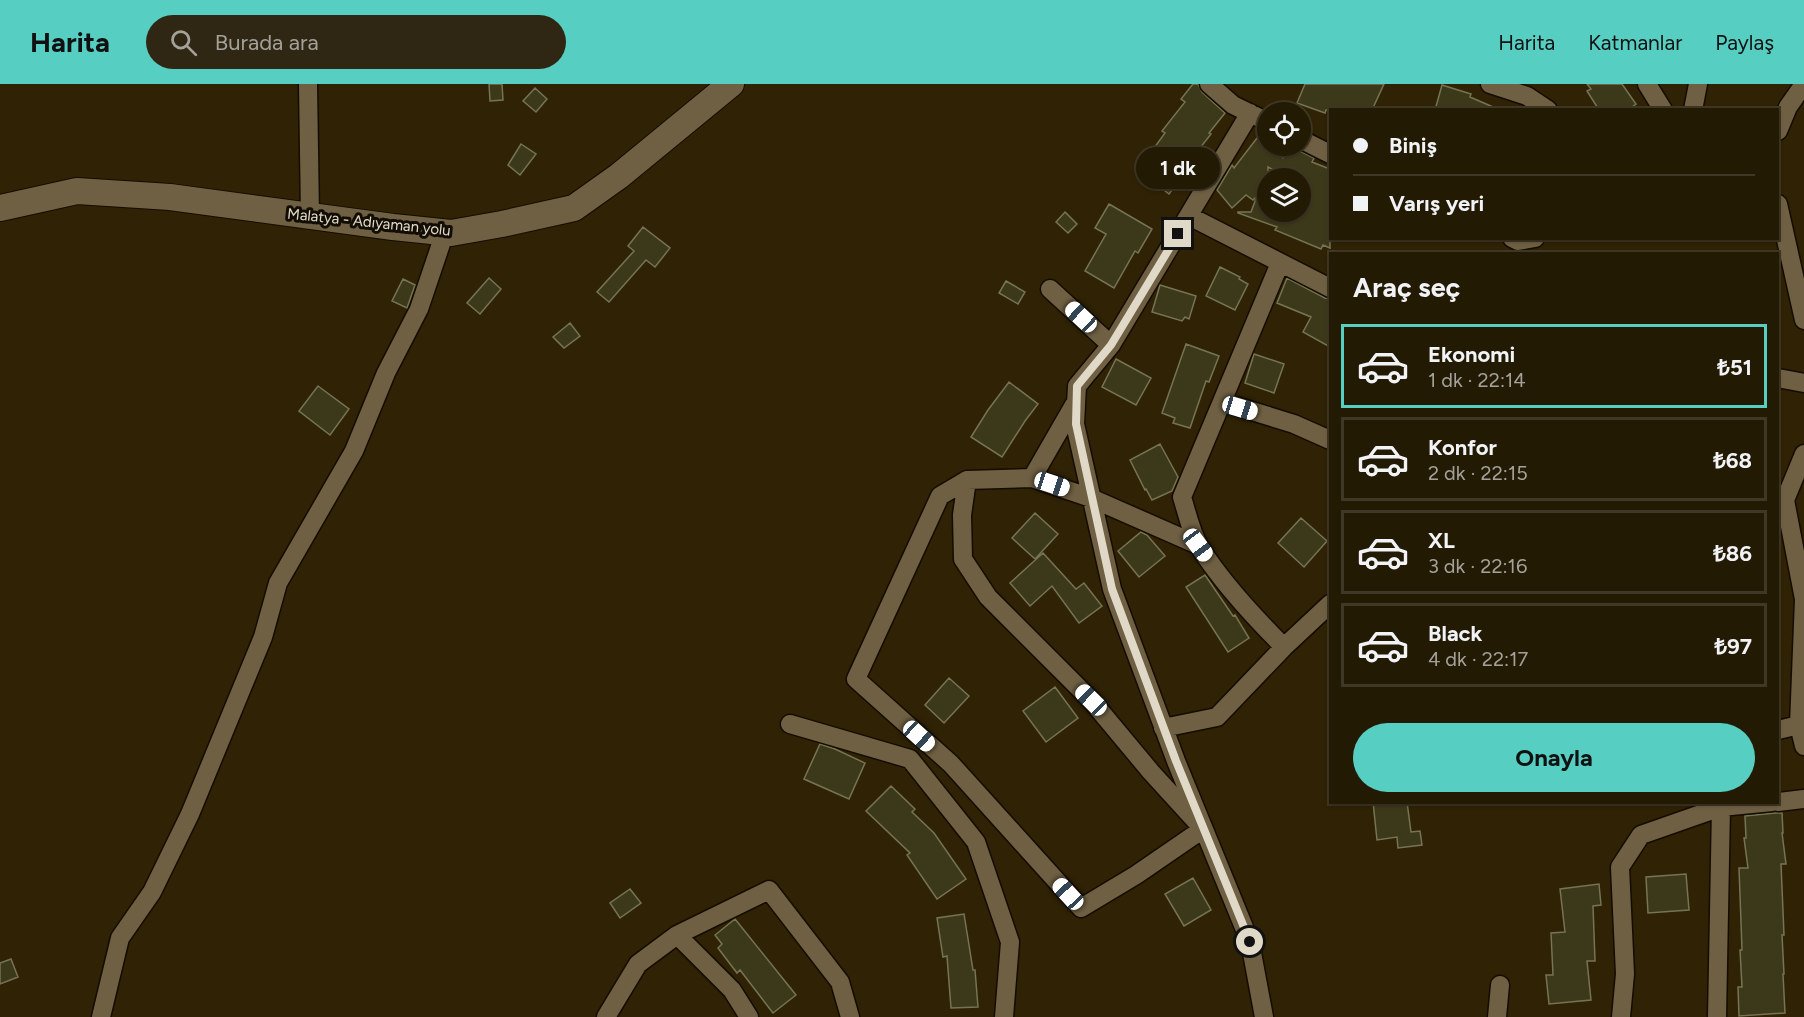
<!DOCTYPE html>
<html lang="tr">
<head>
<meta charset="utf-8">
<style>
	:root { --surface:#231a04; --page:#2f2713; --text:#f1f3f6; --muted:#a3a19a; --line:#403826; --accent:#57cec2 }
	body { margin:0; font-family:Figtree,sans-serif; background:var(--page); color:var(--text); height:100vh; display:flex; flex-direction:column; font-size:22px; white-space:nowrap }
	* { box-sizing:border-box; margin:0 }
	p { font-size:20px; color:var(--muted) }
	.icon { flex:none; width:33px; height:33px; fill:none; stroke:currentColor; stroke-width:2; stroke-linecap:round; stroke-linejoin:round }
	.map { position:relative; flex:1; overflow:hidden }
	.side { position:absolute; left:1329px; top:168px; width:450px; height:552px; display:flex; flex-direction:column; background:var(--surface); border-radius:0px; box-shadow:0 2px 4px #0004,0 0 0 2px var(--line) }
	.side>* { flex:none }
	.top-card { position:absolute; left:1329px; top:24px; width:450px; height:132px; border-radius:0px; box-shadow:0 2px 4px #0004,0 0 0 2px var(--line); display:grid; align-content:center; height:132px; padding:0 24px; background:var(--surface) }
	.controls { position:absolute; left:1257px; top:18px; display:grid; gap:12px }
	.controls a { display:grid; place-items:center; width:54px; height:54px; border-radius:50%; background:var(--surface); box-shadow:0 2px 4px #0004,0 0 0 2px var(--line); font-size:30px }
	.end { position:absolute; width:27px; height:27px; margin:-14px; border:8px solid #e1d9c8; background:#111; box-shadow:0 0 0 3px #111 }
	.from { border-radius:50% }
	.bubble { position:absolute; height:42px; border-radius:21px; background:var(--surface); box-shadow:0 2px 4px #0004,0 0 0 2px var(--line); font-size:20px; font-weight:700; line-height:42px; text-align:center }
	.car { position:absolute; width:18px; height:36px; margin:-18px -9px; border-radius:8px; box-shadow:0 0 4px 2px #0007; background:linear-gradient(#fff 24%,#345 0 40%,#fff 0 76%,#345 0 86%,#fff 0) }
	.top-card b { display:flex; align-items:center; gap:21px; height:57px; font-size:22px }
	.top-card b+b { border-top:2px solid var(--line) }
	.top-card i { width:15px; height:15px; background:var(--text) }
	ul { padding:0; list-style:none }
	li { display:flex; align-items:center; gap:18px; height:84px; margin:0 12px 9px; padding:0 12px; border:3px solid var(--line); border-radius:0px }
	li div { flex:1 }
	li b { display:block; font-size:22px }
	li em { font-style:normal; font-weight:700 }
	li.active { border-color:var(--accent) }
	li>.icon { width:54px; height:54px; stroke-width:1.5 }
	h2 { padding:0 24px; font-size:27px; line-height:72px }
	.button { display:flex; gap:12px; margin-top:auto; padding:12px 24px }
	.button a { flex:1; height:69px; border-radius:36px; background:var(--accent); color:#111; font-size:24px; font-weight:700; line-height:69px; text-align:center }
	header { display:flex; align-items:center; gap:36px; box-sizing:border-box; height:84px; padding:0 30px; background:var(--accent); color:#111 }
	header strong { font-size:28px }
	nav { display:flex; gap:33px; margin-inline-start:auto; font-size:21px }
	.search { width:420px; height:54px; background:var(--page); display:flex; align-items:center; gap:15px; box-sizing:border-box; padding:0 21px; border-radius:33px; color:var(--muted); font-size:22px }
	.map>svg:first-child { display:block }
	.building { fill:#3c391b; stroke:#767453; stroke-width:1.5; fill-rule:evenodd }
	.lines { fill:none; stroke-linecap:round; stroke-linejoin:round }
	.minor-casing { stroke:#150c00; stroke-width:21 }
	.secondary-casing { stroke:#150c00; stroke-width:28 }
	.minor { stroke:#6f6043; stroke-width:18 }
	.secondary { stroke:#6f6043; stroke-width:26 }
	.route { stroke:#e1d9c8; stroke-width:8 }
	.labels { text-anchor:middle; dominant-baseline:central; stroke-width:6; stroke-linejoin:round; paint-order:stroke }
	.street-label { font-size:15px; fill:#e1d9c8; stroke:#120d03 }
</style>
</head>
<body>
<header>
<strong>Harita</strong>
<div class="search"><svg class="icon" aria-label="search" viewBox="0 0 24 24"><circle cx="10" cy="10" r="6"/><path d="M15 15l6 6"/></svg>Burada ara</div>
<nav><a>Harita</a><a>Katmanlar</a><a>Paylaş</a></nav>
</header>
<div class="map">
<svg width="1804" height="933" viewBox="0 0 1804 933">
	<rect width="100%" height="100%" fill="#2f2205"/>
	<!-- building -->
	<path class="building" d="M 489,0 L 502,0 L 503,16 L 490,17 Z
		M 1193,0 L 1198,0 L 1202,8 L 1225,29 L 1209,49 L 1211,50 L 1185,83 L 1188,85 L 1169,110 L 1138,86 L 1165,49 L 1162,47 L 1185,18 L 1181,15 Z
		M 1305,0 L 1384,0 L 1372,26 L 1326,26 L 1325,29 L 1297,19 Z
		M 1587,0 L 1622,0 L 1636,20 L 1628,26 L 1599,26 L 1587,7 L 1591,5 Z
		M 1442,1 L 1471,10 L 1470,13 L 1500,26 L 1435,26 Z
		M 535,4 L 547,15 L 536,28 L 523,17 Z
		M 1257,54 L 1283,74 L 1290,62 L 1314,74 L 1312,78 L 1330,85 L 1330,164 L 1323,161 L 1321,165 L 1275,146 L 1277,143 L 1238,129 L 1238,128 L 1251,128 L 1257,112 L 1253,116 L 1246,111 L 1232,124 L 1217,106 L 1232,81 L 1234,84 ZM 1268,83 L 1289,94 L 1300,94 L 1300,128 L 1268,128 Z
		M 521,60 L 536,70 L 520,91 L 508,81 Z
		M 1109,120 L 1152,145 L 1138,169 L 1135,167 L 1114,204 L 1085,187 L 1106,150 L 1095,144 Z
		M 1065,128 L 1077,140 L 1068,149 L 1056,138 Z
		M 643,143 L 670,164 L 655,183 L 646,176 L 609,218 L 597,208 L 634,167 L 628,162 Z
		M 1220,183 L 1240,193 L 1239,195 L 1248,200 L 1235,226 L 1206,212 Z
		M 489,194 L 501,205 L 480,230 L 467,219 Z
		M 1287,194 L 1325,214 L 1330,215 L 1330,263 L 1303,248 L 1311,233 L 1277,219 Z
		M 403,195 L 415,201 L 407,224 L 392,217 Z
		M 1006,197 L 1025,208 L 1018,220 L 999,209 Z
		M 1160,201 L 1196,212 L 1189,235 L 1185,233 L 1182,237 L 1152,228 Z
		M 570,239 L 580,252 L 564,264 L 553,253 Z
		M 1186,260 L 1219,272 L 1209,298 L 1206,297 L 1190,344 L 1173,339 L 1175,334 L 1162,329 Z
		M 1254,270 L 1284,280 L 1274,309 L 1245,299 Z
		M 1116,275 L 1151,294 L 1136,321 L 1102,303 Z
		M 1009,298 L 1038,320 L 1025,337 L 1002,373 L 971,353 L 988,326 Z
		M 318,302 L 349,325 L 330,351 L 299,327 Z
		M 1160,360 L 1178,393 L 1172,407 L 1152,416 L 1146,405 L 1145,406 L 1130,376 Z
		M 1035,429 L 1058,450 L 1035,475 L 1012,454 Z
		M 1301,434 L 1327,457 L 1304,483 L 1278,459 Z
		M 1141,448 L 1147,451 L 1165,472 L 1139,493 L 1118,467 Z
		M 1043,469 L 1076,505 L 1084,499 L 1102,522 L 1079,539 L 1052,502 L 1030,522 L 1010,499 Z
		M 1205,491 L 1233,532 L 1235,531 L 1249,554 L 1228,568 L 1186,503 Z
		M 949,594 L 969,612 L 944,639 L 925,621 Z
		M 1055,603 L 1078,634 L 1046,658 L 1023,627 Z
		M 820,660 L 835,665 L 865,679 L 849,715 L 804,695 Z
		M 891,702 L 915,725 L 912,728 L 934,749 L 966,795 L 937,815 L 907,771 L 910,769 L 866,727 Z
		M 1373,718 L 1407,718 L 1411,748 L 1420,747 L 1422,761 L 1398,764 L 1397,753 L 1377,756 Z
		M 1775,729 L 1782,729 L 1783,749 L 1782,749 L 1786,780 L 1781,780 L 1784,851 L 1782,851 L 1784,890 L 1783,890 L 1785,929 L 1739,932 L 1738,903 L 1742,903 L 1740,866 L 1742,866 L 1739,784 L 1748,784 L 1744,754 L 1746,754 L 1745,732 Z
		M 1686,790 L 1689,826 L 1648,829 L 1646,793 Z
		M 1193,794 L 1211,826 L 1184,842 L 1165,810 Z
		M 1599,800 L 1601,821 L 1593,822 L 1595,877 L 1587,877 L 1591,916 L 1549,920 L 1546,891 L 1553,891 L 1551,849 L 1565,848 L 1560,805 Z
		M 630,805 L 641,819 L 620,834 L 610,819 Z
		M 964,830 L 973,886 L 975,886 L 978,923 L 951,924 L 947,872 L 943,873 L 937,834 Z
		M 735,835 L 796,911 L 773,929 L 740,886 L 737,889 L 718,864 L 722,860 L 715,851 Z
		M 11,875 L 18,893 L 0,900 L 0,879 Z"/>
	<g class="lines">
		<!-- minor casing -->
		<g class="minor-casing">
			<path id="minor" d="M 308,0 L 310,132
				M 1209,0 L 1233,21 L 1268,38
				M 1490,0 L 1527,12 L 1548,26
				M 1647,0 L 1663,26
				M 1693,26 L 1698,0
				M 1778,47 L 1788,23 L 1804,0
				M 1300,55 L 1330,70
				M 1778,120 L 1804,236
				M 1189,132 L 1330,204
				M 1512,154 L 1518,157 L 1535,154
				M 1280,179 L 1182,413 C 1187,429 1191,448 1199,462 C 1220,496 1256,535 1284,563
				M 1050,205 L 1111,261 L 1250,29
				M 1111,261 L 1077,302 L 1075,340 L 1112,505 L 1176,677 L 1250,858 L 1264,933
				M 1778,294 L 1804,299
				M 1223,318 L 1294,340 L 1330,356
				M 1804,370 L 1785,416 L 1804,515 L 1799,641 L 1804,662
				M 1032,394 L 1074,321
				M 967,396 L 962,431 L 963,475 L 988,513 L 1091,616 L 1151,688 L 1203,745 L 1136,791 L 1081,824 L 951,680 L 856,595 L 940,412 L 967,396 L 1032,394 L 1091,414 L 1198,461
				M 790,640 L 910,675 L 976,758 L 1010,858 L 1004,933
				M 1163,644 L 1217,633 L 1284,563 L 1330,520
				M 1778,646 L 1799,641
				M 1778,718 L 1804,715
				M 677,851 L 769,806 L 840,898 L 850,933
				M 101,933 L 120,854 L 152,808 L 190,730 L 263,553 L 278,499 L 354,367 L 386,289 L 419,225 L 445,148
				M 606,933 L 638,880 L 677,851 L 732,906 L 749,933
				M 1497,933 L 1500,901
				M 1621,933 L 1625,890 L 1620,783 L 1641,751 L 1721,723
				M 1717,933 L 1721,723 L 1772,718"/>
		</g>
		<!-- secondary casing -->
		<g class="secondary-casing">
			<path id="secondary" d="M 0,124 L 77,107 L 170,113 L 393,143 L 451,149 L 502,140 L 574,124 L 619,92 L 731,0"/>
		</g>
		<!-- minor -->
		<use href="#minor" class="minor"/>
		<!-- secondary -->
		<use href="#secondary" class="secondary"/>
	</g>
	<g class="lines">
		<!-- route -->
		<path class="route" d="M 1178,150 L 1111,261 L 1077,302 L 1076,340 L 1112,505 L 1176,677 L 1250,858"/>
	</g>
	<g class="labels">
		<!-- street labels -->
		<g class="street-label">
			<text transform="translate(369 138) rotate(6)">Malatya - Adıyaman yolu</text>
		</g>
	</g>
</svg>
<div class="controls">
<a><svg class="icon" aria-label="locate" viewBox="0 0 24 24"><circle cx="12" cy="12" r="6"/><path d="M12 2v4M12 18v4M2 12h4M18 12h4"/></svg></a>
<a><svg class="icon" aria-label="layers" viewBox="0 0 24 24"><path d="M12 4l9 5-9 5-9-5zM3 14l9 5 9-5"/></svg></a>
</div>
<i class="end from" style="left:1250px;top:858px"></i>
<i class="end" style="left:1178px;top:150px"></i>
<div class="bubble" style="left:1136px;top:63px;width:84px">1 dk</div>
<i class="car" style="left:1081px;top:233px;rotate:313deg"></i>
<i class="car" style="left:1240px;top:324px;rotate:107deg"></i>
<i class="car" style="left:1052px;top:400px;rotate:108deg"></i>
<i class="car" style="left:1198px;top:461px;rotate:143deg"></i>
<i class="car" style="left:1091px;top:616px;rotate:314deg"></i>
<i class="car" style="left:919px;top:652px;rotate:132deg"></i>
<i class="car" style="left:1068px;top:810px;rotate:317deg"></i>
<div class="top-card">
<b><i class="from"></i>Biniş</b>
<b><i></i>Varış yeri</b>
</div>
<section class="side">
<h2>Araç seç</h2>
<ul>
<li class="active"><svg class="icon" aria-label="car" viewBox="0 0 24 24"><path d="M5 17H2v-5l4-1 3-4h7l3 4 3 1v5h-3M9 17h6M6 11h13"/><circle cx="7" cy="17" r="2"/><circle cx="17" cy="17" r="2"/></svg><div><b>Ekonomi</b><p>1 dk · 22:14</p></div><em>₺51</em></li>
<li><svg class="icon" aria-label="car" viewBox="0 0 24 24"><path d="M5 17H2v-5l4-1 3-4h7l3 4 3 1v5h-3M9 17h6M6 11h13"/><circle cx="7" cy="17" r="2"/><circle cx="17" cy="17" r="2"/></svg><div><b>Konfor</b><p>2 dk · 22:15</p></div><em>₺68</em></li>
<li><svg class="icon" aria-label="car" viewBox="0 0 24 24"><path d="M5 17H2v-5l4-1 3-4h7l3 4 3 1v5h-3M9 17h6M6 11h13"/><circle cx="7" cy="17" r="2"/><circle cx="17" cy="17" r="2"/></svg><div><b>XL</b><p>3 dk · 22:16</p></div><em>₺86</em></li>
<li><svg class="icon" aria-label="car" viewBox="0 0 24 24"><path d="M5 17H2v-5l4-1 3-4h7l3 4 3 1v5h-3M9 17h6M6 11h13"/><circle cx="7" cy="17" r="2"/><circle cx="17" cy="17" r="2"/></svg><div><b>Black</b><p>4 dk · 22:17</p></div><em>₺97</em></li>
</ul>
<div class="button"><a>Onayla</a></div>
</section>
</div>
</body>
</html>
